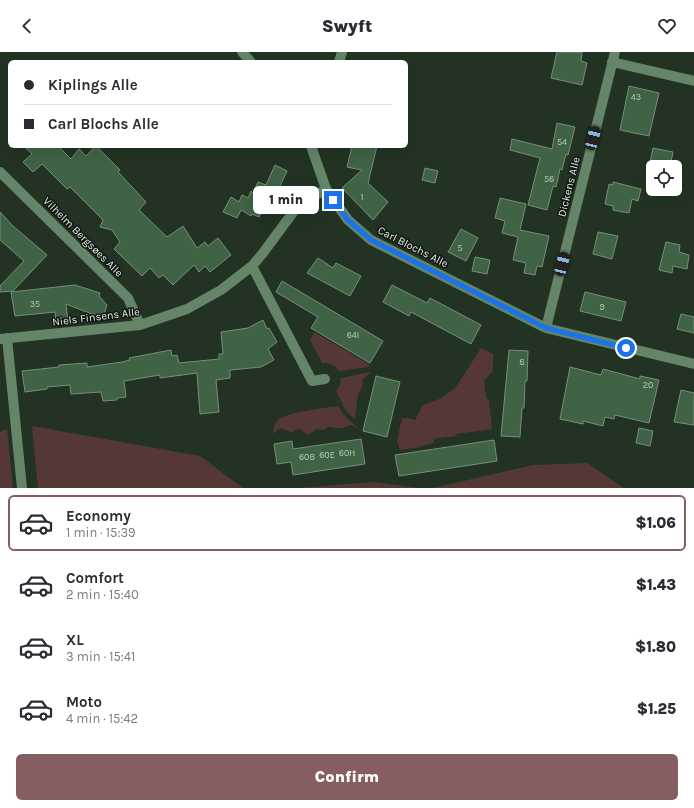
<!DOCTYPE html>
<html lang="en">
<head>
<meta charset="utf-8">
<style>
	:root { --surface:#fff; --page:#f2f2f3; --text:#2b2b33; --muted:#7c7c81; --line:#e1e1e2; --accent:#865e5f }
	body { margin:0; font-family:Karla,sans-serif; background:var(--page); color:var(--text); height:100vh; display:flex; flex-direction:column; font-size:15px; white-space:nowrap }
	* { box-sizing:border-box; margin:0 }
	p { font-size:13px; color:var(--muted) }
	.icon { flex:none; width:22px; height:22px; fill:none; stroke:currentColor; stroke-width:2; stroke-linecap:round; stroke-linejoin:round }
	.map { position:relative; height:436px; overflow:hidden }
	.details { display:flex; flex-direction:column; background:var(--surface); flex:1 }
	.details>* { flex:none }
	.hud { position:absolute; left:8px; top:8px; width:400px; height:88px; border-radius:6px; box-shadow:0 4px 16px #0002; display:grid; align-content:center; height:88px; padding:0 16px; background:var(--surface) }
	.tools { position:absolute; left:646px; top:108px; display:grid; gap:8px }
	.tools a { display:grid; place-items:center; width:36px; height:36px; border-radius:6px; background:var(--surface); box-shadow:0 4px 16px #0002; font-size:20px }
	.end { position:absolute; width:18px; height:18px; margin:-9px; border:5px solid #1a73e8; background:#fff; box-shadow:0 0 0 2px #fff }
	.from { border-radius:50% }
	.bubble { position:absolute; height:28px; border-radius:6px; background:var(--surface); box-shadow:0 4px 16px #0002; font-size:13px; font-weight:800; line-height:28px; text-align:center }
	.car { position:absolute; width:12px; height:24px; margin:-12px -6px; border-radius:5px; box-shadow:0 0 3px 1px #0007; background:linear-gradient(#222 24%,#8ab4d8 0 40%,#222 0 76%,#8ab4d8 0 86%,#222 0) }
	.hud b { display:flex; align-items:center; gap:14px; height:38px; font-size:15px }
	.hud b+b { border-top:1px solid var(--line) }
	.hud i { width:10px; height:10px; background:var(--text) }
	ul { padding:7px 0 0; list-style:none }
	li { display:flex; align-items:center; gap:12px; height:56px; margin:0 8px 6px; padding:0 8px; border:2px solid transparent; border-radius:6px }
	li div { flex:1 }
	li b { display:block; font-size:15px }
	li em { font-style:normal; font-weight:800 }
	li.selected { border-color:var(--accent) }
	li>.icon { width:36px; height:36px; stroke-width:1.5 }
	.cta { display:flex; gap:8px; margin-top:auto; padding:8px 16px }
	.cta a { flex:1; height:46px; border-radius:6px; background:var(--accent); color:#fff; font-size:16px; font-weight:800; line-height:46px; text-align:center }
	header { display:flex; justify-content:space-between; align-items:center; height:52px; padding:0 16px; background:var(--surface); font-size:18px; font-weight:800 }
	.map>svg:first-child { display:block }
	.green { fill:#553835 }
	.building { fill:#3f6344; stroke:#798d7b }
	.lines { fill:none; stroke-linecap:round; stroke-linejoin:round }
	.minor { stroke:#658568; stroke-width:10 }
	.route { stroke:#1a73e8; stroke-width:5 }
	.labels { text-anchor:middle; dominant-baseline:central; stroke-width:3; stroke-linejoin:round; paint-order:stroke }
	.number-label { font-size:9px; fill:#b8c8ba }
	.street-label { font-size:11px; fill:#e0eae1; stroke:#111812 }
</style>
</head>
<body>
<header><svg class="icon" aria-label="back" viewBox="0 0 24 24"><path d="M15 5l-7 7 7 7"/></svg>Swyft<svg class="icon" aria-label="heart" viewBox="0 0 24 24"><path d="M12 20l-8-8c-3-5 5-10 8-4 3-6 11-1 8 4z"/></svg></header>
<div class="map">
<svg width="694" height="436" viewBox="0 0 694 436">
	<rect width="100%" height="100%" fill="#223324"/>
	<!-- green -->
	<path class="green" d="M 314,280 L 370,313 L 368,315 L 339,319 C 335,313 330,311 322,311 L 310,288 Z
		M 481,296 L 493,302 L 493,319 L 484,329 L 486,346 L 489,348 L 492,377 L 456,382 L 456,384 L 433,387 L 434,391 L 421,394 L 420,395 L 400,398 L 397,389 L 402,366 L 408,366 L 415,368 L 423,353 L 442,346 L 456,335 Z
		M 371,320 L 363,327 L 362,335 L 358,342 L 355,367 L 346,359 L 336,339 L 340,333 L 341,326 Z
		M 338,354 L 344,363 L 358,376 C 347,371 351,374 342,376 C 338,377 332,375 328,375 L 324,378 L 317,377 L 308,383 L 300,377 L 295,378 L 293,381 C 283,378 282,372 273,382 C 273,377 274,372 278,368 C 286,360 325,356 338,354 Z
		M 32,374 L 200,404 L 243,436 L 38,436 Z
		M 7,377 L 13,436 L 0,436 L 0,380 Z
		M 587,411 L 624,436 L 433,436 L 533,413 Z
		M 374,430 L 419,436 L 299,436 Z"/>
	<!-- building -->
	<path class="building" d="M 557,0 L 582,0 L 581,9 L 587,11 L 582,33 L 551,26 Z
		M 629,34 L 659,41 L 649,84 L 620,78 Z
		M 557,71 L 575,75 L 568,103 L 566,102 L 562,118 L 560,117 L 556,135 L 553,134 L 547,158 L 528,153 L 540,106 L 510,98 L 512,87 L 552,97 Z
		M 24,94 L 58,94 L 71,107 L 79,97 L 86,104 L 96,94 L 120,118 L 118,120 L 146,150 L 139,158 L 167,185 L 183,174 L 197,196 L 205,190 L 208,194 L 218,186 L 231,203 L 210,220 L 205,214 L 199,220 L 194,213 L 173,233 L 163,223 L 159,226 L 150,216 L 142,224 L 114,197 L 120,190 L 112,178 L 100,175 L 103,168 L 70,135 L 67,137 L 42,112 L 33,120 L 23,110 L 32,102 Z
		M 352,94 L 377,94 L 368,131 L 388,150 L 373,168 L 342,136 L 362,118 L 347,115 Z
		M 653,96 L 673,100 L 670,115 L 649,115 Z
		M 275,113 L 287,119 L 279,136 L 278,136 L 275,142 L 272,141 L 259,165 L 252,162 L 251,164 L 241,158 L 237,166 L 223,160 L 231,145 L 239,150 L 242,143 L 248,146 L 251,139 L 253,141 L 258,130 L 266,133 Z
		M 425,116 L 438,119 L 435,131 L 422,128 Z
		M 613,130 L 641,137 L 638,149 L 632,147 L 629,161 L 613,158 L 613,154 L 605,152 L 609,132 L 613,133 Z
		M 500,146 L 526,152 L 520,178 L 549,184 L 542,215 L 537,214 L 535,223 L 524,221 L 526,211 L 513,208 L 518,185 L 502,181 L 505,169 L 495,166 Z
		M 0,160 L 13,174 L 47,203 L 13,239 L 0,240 L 0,234 L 24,209 L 0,188 Z
		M 461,177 L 478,186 L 466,209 L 448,200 Z
		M 598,180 L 618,184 L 612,207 L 593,202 Z
		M 666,190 L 680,193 L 679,200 L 689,203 L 687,217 L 673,214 L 672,221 L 659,218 Z
		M 475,205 L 490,208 L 487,222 L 472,219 Z
		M 318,206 L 333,216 L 336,211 L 361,224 L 350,244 L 307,221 Z
		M 282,229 L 383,289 L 370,311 L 311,276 L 318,265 L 276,240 Z
		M 75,233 L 100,241 L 99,244 L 107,253 L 104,262 L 97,264 L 66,252 L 68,269 L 56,270 L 55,260 L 15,264 L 11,240 Z
		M 392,233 L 427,251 L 430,246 L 481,273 L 471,292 L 411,260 L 409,264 L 383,250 Z
		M 585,240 L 626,250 L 621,269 L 580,259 Z
		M 681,262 L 694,265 L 694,281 L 677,277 Z
		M 263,268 L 267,277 L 269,276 L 277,290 L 268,297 L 274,308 L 261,315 L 230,318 L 230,326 L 216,328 L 219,360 L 200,362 L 197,321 L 160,326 L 160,323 L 124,329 L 126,345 L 117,346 L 117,348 L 103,349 L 101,340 L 71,342 L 70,333 L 47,335 L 47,337 L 25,340 L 22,319 L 59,315 L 59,313 L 87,311 L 87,315 L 122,310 L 130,308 L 129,306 L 171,298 L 172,304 L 177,303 L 179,311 L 219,307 L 219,302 L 223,302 L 221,280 L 248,276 Z
		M 509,298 L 528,299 L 527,329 L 525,329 L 524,356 L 522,356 L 520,385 L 501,384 Z
		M 570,315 L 601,323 L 603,317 L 640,327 L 640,324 L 659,328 L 649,371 L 615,363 L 614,367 L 605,365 L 603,374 L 583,369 L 583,372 L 560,367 Z
		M 376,324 L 400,330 L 387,385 L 363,379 Z
		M 681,338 L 694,341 L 694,373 L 674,370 Z
		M 639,376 L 653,379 L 650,394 L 636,391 Z
		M 361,387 L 365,412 L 293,423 L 291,410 L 277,412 L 274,392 L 292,389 L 293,397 Z
		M 494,388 L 497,409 L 399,424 L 395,403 Z"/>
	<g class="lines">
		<!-- minor -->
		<path class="minor" d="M 242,0 L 251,10
			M 339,10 L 342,0
			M 612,10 L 694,29
			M 311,94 L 326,137 L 348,168 L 371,188 L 546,276 L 694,312
			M 0,120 L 128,246 L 140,273
			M 252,214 L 312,329 L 325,327
			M 546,276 L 615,0
			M 7,286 L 22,436
			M 0,287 L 140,273 L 187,257 L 221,238 L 252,214 L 263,201 L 294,159 L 305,150 L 326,137"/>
	</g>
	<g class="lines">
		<!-- route -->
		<path class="route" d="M 333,148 L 348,168 L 371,188 L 546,276 L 626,296"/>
	</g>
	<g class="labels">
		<!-- number labels -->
		<g class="number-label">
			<text x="636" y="45">43</text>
			<text x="562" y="90">54</text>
			<text x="549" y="127">56</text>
			<text x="362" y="145">1</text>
			<text x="460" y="196">5</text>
			<text x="35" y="252">35</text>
			<text x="602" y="255">9</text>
			<text x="353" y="283">64I</text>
			<text x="522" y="310">8</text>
			<text x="648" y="333">20</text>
			<text x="347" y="401">60H</text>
			<text x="327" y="403">60E</text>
			<text x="307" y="405">60B</text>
		</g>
		<!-- street labels -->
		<g class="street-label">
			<text transform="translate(569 135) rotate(-76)">Dickens Alle</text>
			<text transform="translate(83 185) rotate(45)">Vilhelm Bergsøes Alle</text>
			<text transform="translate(413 195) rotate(27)">Carl Blochs Alle</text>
			<text transform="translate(96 265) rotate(-7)">Niels Finsens Alle</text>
		</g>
	</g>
</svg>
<div class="tools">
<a><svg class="icon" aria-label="locate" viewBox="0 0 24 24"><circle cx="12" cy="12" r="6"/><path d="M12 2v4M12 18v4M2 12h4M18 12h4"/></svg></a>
</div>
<i class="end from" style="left:626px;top:296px"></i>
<i class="end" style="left:333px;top:148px"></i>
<div class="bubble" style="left:253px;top:134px;width:66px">1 min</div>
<i class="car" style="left:593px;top:86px;rotate:14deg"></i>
<i class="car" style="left:562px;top:212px;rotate:14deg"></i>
<div class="hud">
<b><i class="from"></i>Kiplings Alle</b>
<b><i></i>Carl Blochs Alle</b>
</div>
</div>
<section class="details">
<ul>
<li class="selected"><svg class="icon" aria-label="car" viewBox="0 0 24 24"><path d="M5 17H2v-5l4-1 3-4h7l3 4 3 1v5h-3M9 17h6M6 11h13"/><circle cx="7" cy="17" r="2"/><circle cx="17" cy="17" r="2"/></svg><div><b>Economy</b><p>1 min · 15:39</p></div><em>$1.06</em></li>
<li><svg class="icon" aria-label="car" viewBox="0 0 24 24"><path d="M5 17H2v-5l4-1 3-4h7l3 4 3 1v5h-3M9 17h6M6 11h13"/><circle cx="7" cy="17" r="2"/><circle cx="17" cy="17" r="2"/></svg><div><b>Comfort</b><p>2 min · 15:40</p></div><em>$1.43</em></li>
<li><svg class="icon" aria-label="car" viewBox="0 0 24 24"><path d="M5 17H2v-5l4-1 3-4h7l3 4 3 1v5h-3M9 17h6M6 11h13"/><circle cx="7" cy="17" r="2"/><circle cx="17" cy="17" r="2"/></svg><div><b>XL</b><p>3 min · 15:41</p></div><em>$1.80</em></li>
<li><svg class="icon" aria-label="car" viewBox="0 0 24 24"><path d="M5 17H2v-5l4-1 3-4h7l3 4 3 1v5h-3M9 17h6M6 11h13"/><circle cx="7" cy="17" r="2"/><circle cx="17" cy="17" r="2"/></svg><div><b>Moto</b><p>4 min · 15:42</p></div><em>$1.25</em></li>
</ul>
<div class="cta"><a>Confirm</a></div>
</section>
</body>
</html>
